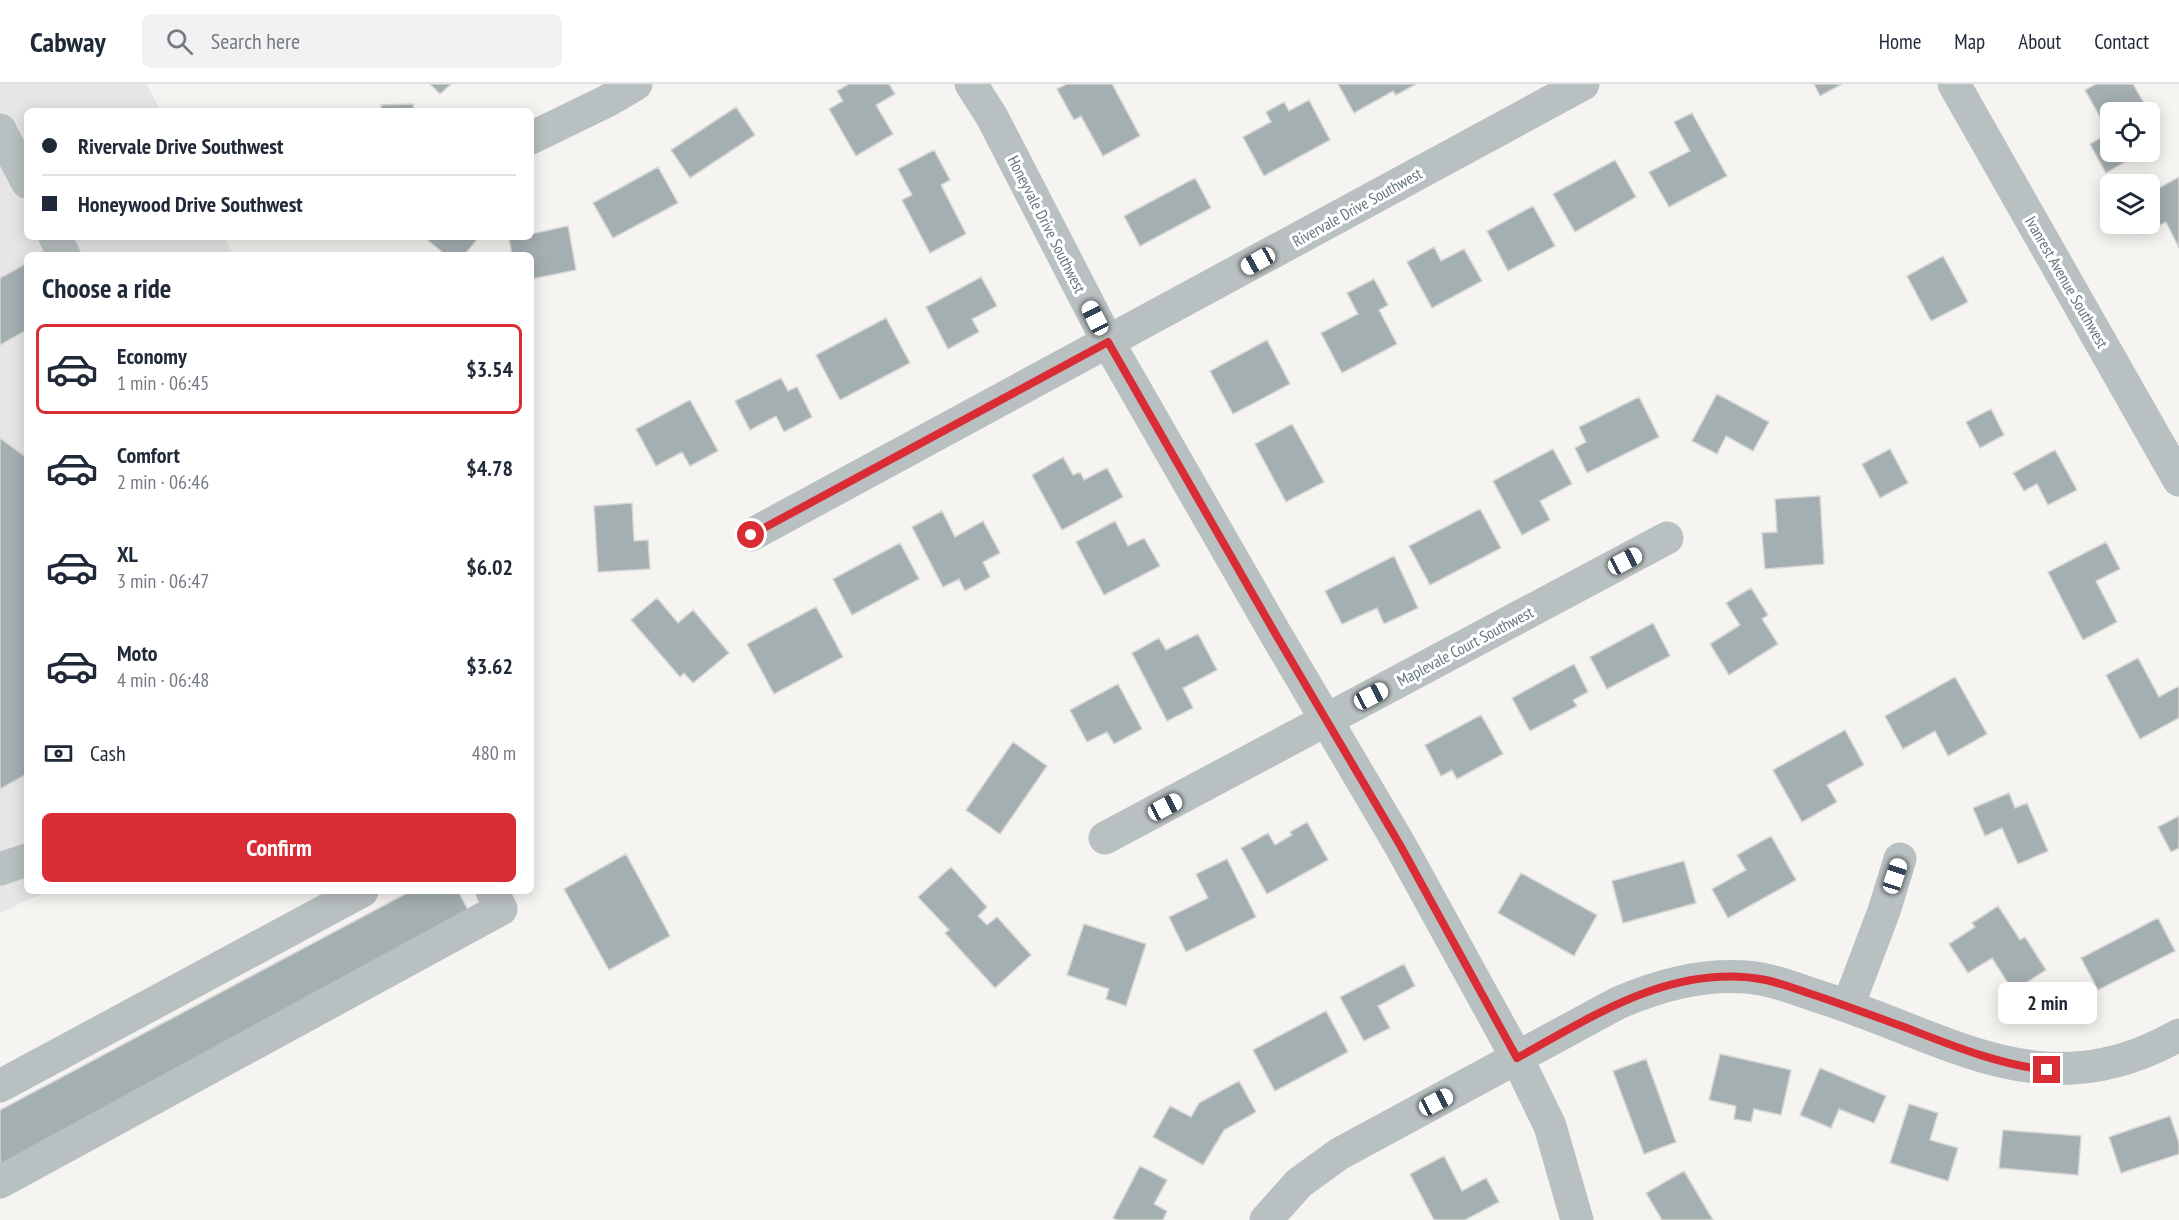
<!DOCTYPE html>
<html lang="en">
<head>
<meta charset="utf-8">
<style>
	:root { --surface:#fff; --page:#f2f2f3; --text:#1f2937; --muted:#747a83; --line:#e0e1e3; --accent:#da2c35 }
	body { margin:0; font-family:"PT Sans Narrow",sans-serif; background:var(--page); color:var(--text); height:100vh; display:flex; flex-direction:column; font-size:22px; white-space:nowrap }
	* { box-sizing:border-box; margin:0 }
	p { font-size:20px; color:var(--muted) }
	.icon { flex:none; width:33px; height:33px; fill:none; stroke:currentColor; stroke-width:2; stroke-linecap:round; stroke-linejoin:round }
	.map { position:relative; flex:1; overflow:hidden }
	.details { position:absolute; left:24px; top:168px; width:510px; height:642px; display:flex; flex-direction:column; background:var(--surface); border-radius:9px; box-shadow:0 3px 15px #0003 }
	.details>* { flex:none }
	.top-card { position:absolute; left:24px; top:24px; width:510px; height:132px; border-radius:9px; box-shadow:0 3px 15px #0003; display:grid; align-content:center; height:132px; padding:0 18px; background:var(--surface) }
	.tools { position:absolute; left:2100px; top:18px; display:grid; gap:12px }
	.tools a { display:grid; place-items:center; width:60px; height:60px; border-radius:9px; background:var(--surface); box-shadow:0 3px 15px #0003; font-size:30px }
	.end { position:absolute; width:27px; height:27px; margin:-14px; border:8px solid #da2c35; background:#fff; box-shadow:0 0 0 3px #fff }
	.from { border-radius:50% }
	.bubble { position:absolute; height:42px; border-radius:9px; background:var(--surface); box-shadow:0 3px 15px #0003; font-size:20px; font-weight:700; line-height:42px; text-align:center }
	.car { position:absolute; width:18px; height:36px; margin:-18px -9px; border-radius:8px; box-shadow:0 0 4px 2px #0007; background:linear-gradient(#fff 24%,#345 0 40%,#fff 0 76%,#345 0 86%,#fff 0) }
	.top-card b { display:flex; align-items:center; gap:21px; height:57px; font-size:22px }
	.top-card b+b { border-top:2px solid var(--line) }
	.top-card i { width:15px; height:15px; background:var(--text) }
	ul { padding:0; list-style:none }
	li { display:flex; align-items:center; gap:18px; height:90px; margin:0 12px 9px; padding:0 6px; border:3px solid transparent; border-radius:9px }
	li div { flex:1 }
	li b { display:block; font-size:22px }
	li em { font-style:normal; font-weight:700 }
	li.selected { border-color:var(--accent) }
	li>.icon { width:54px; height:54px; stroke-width:1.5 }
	h2 { padding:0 18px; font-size:27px; line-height:72px }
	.pay { display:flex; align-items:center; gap:15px; height:66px; padding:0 18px; font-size:22px }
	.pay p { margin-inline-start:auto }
	.cta { display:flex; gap:12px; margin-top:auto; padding:12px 18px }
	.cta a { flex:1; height:69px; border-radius:9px; background:var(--accent); color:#fff; font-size:24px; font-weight:700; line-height:69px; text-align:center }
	header { display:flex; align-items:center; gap:36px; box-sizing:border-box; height:84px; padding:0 30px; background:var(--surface); border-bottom:2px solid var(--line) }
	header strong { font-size:28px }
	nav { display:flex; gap:33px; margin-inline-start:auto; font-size:21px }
	.search { width:420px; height:54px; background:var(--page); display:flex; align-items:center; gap:15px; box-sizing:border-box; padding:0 21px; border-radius:9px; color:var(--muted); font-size:22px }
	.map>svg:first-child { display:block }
	.built { fill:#e5e6e5 }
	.building { fill:#a4afb2; stroke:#d6d5d4; stroke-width:1.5 }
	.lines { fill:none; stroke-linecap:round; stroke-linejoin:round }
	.minor { stroke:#b9c0c1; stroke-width:33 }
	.route { stroke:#da2c35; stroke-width:8 }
	.labels { text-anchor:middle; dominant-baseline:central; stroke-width:6; stroke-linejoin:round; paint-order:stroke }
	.street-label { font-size:16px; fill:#61777b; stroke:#fff }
</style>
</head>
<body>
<header>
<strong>Cabway</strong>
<div class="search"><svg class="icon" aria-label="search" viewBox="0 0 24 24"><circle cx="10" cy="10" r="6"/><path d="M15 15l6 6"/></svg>Search here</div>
<nav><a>Home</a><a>Map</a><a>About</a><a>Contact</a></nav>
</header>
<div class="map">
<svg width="2179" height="1136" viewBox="0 0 2179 1136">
	<rect width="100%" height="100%" fill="#f5f4f1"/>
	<!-- built -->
	<path class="built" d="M 0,0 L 147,0 L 160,27 L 27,27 L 27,153 L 224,153 L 234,171 L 27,171 L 27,807 L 47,807 L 0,829 Z"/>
	<!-- building -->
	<path class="building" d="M 430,0 L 451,0 L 440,10 Z
		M 849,0 L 889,0 L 895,10 L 876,21 L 893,50 L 856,72 L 829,25 L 843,17 L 837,7 Z
		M 1067,0 L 1112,0 L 1140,52 L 1103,72 L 1081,32 L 1074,36 L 1057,5 Z
		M 1338,0 L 1416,0 L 1396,11 L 1393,7 L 1354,29 Z
		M 1814,0 L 1842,0 L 1820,12 Z
		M 2096,0 L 2133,0 L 2159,45 L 2150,51 L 2150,28 L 2110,28 L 2110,68 L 2137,68 L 2139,70 L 2106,89 L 2090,60 L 2109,49 L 2085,6 Z
		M 1309,16 L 1330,56 L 1264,92 L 1243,53 L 1271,38 L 1266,28 L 1284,18 L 1289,27 Z
		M 413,20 L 414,27 L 381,27 L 381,21 Z
		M 736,23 L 755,51 L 690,94 L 671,66 Z
		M 1692,29 L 1727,92 L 1669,123 L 1649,88 L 1690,67 L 1674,38 Z
		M 934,66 L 950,96 L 941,101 L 966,150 L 930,169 L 902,116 L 912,111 L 898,85 Z
		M 1615,76 L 1636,113 L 1575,148 L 1553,110 Z
		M 658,83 L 678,119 L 613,154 L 593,119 Z
		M 2179,93 L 2179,164 L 2166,138 L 2143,150 L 2137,140 L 2150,140 L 2150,109 Z
		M 1195,94 L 1211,124 L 1140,162 L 1124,132 Z
		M 1533,122 L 1555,162 L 1508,187 L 1487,147 Z
		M 568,142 L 576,186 L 531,195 L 531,171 L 512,171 L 509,154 L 531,153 L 531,150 Z
		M 424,153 L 479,153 L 464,171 L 446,171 Z
		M 1434,163 L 1441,177 L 1464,165 L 1482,197 L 1432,224 L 1407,178 Z
		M 1943,172 L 1968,218 L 1931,237 L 1907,192 Z
		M 27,179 L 27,246 L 0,261 L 0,194 Z
		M 981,193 L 997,222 L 972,235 L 979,248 L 948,265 L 926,223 Z
		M 1374,195 L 1388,221 L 1379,226 L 1397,260 L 1342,289 L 1321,249 L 1358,230 L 1347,209 Z
		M 886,234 L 910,279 L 840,316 L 816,271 Z
		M 1267,256 L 1290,300 L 1233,330 L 1210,287 Z
		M 781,294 L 788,307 L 797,303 L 812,333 L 784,348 L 776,332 L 750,346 L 735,317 Z
		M 1717,310 L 1769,338 L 1753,367 L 1726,352 L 1717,370 L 1692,357 Z
		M 1639,313 L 1659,353 L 1587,389 L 1575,364 L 1586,358 L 1579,343 Z
		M 690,316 L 718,367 L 690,382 L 682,368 L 656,382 L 636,345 Z
		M 1991,325 L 2004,351 L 1980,364 L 1966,338 Z
		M 1292,340 L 1324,398 L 1286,418 L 1255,360 Z
		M 0,354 L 27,374 L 27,690 L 0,705 Z
		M 1553,365 L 1572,400 L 1540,417 L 1550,436 L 1522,451 L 1493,397 Z
		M 1890,365 L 1908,399 L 1880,414 L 1862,380 Z
		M 2055,366 L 2077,406 L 2048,421 L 2037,400 L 2024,407 L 2013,389 Z
		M 1063,373 L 1073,391 L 1080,388 L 1084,396 L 1107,384 L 1123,413 L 1062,446 L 1032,391 Z
		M 1820,412 L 1824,480 L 1765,485 L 1762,449 L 1777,448 L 1775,415 Z
		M 632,419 L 634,457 L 648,456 L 650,485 L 598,488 L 594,422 Z
		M 1480,425 L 1501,464 L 1430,501 L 1409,462 Z
		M 942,427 L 955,453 L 983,437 L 1000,469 L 983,478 L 990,493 L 965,507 L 959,495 L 943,503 L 912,443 Z
		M 1115,437 L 1128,462 L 1144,454 L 1160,482 L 1104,511 L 1076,458 Z
		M 2106,458 L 2120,485 L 2096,497 L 2117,538 L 2083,556 L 2048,488 Z
		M 900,459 L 919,495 L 852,531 L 833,495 Z
		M 1394,472 L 1418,524 L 1384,540 L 1377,524 L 1342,540 L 1325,507 Z
		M 1751,504 L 1768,531 L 1762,535 L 1778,560 L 1729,591 L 1710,560 L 1740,541 L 1726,519 Z
		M 657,514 L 678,539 L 693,526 L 729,569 L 693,599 L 684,589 L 680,593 L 631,536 Z
		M 816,523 L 843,573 L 774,610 L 747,560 Z
		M 1653,539 L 1670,572 L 1607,605 L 1590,573 Z
		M 1198,550 L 1217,586 L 1183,604 L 1193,624 L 1167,637 L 1132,569 L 1159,554 L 1166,566 Z
		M 2138,574 L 2159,613 L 2179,602 L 2179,634 L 2140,655 L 2106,591 Z
		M 1574,580 L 1588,608 L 1573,616 L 1577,622 L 1530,647 L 1512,614 Z
		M 1955,593 L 1987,650 L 1948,672 L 1935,647 L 1903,665 L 1885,632 Z
		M 1118,600 L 1142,645 L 1114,660 L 1107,648 L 1087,658 L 1070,626 Z
		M 1481,631 L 1503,670 L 1457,695 L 1452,686 L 1441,692 L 1425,661 Z
		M 1845,646 L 1864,681 L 1827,701 L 1837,718 L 1802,738 L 1773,686 Z
		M 1013,658 L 1047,682 L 1000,750 L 966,726 Z
		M 2009,709 L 2015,724 L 2027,719 L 2048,767 L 2018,780 L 2002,744 L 1985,752 L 1973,724 Z
		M 2179,732 L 2179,764 L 2171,768 L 2158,743 Z
		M 1307,738 L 1328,776 L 1267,810 L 1241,764 L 1268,749 L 1275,761 L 1292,751 L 1290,748 Z
		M 1771,752 L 1796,796 L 1728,834 L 1712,805 L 1746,786 L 1737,771 Z
		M 626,770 L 670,852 L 609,886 L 564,805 Z
		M 1227,775 L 1256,833 L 1186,868 L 1169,833 L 1208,814 L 1196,790 Z
		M 1684,777 L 1696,819 L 1623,839 L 1612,797 Z
		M 951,783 L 987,823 L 978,832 L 987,841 L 997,833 L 1031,871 L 995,904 L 945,849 L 949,846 L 918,813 Z
		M 1521,789 L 1597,831 L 1574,872 L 1498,829 Z
		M 411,807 L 458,807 L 471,832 L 0,1083 L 0,1026 Z
		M 1998,822 L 2020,856 L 2025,853 L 2046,886 L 2013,907 L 1992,874 L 1968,889 L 1949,860 L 1975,843 L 1972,839 Z
		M 2158,834 L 2175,867 L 2098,906 L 2081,874 Z
		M 1084,840 L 1146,860 L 1126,922 L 1106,915 L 1109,905 L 1067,891 Z
		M 1404,880 L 1415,902 L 1378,922 L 1390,944 L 1364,957 L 1340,913 Z
		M 1326,927 L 1348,968 L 1275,1007 L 1253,966 Z
		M 1720,970 L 1791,986 L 1781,1031 L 1754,1025 L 1751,1038 L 1734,1035 L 1736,1022 L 1709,1016 Z
		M 1646,975 L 1676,1058 L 1644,1070 L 1613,987 Z
		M 1820,984 L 1886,1012 L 1874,1039 L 1839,1025 L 1831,1044 L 1800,1031 Z
		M 1239,997 L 1256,1028 L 1224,1046 L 1203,1081 L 1153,1053 L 1170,1022 L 1191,1033 L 1199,1019 Z
		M 1909,1020 L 1938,1029 L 1930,1056 L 1958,1064 L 1948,1097 L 1890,1079 Z
		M 2170,1032 L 2179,1059 L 2179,1070 L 2121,1089 L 2109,1053 Z
		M 2003,1046 L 2081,1052 L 2078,1091 L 1999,1084 Z
		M 1444,1072 L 1462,1107 L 1486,1094 L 1499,1118 L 1465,1136 L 1434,1136 L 1410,1090 Z
		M 1140,1082 L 1167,1096 L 1154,1120 L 1167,1127 L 1163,1136 L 1117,1136 L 1113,1134 Z
		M 1684,1087 L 1713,1136 L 1662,1136 L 1646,1109 Z"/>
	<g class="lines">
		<!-- minor -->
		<path class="minor" d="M 971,0 L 992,33 L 1108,258 L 1275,549 L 1400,761 L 1517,974 L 1550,1042 L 1577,1136
			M 1954,0 L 2179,396
			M 0,46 L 27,98
			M 531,54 L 607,17 L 636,0
			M 55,153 L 64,171
			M 751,451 L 1583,0
			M 1105,754 L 1667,454
			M 0,785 L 27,776
			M 1848,922 L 1884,827 L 1900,775
			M 0,1002 L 362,807
			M 0,1098 L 501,825 L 492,807
			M 1266,1136 L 1299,1099 L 1339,1070 L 1618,919 C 1660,901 1701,890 1746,893 C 1772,895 1796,905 1820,913 C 1950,954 2044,1028 2179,951"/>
	</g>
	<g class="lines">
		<!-- route -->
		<path class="route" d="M 751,451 L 1108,258 L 1275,549 L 1400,761 L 1517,974 C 1593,932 1674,878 1766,896 C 1780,899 1793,904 1805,908 C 1839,919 1871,931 1904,943 C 1951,961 1996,980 2047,986"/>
	</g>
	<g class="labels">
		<!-- street labels -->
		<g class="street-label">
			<text transform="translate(1357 123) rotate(-29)">Rivervale Drive Southwest</text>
			<text transform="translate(1047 140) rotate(63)">Honeyvale Drive Southwest</text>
			<text transform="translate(2067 198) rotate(60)">Ivanrest Avenue Southwest</text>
			<text transform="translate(1465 562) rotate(-28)">Maplevale Court Southwest</text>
		</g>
	</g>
</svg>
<div class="tools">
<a><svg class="icon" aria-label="locate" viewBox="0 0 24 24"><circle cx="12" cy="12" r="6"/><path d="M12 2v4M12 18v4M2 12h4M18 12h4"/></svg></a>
<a><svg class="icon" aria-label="layers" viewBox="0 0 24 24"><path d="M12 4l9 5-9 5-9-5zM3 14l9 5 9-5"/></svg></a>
</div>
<i class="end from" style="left:751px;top:451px"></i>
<i class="end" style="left:2047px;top:986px"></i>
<div class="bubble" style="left:1998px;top:898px;width:99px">2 min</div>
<i class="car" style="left:1258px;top:177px;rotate:241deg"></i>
<i class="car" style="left:1095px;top:234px;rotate:333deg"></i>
<i class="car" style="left:1625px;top:477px;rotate:62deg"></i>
<i class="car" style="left:1371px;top:612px;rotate:62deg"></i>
<i class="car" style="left:1165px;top:723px;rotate:62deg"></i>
<i class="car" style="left:1895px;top:792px;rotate:18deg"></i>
<i class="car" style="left:1436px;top:1018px;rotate:62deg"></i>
<div class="top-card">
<b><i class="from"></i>Rivervale Drive Southwest</b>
<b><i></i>Honeywood Drive Southwest</b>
</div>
<section class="details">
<h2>Choose a ride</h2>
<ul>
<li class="selected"><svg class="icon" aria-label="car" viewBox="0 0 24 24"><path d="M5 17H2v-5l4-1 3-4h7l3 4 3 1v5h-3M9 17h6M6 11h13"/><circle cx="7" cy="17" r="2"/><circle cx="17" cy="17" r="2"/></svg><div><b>Economy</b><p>1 min · 06:45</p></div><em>$3.54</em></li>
<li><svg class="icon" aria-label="car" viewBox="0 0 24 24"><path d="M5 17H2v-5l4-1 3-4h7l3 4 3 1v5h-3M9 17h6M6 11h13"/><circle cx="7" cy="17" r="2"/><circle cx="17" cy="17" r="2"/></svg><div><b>Comfort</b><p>2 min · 06:46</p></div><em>$4.78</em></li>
<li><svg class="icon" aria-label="car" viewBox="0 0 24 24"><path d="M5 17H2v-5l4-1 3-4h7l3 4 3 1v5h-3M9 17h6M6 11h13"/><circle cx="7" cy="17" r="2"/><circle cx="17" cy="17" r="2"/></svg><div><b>XL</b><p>3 min · 06:47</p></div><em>$6.02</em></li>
<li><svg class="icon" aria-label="car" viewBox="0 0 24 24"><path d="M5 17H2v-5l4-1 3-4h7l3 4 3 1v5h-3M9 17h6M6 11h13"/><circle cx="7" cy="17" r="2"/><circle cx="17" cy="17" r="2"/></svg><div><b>Moto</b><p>4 min · 06:48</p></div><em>$3.62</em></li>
</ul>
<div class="pay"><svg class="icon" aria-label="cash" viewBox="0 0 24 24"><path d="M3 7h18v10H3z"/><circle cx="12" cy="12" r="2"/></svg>Cash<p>480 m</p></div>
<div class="cta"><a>Confirm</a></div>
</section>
</div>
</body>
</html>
